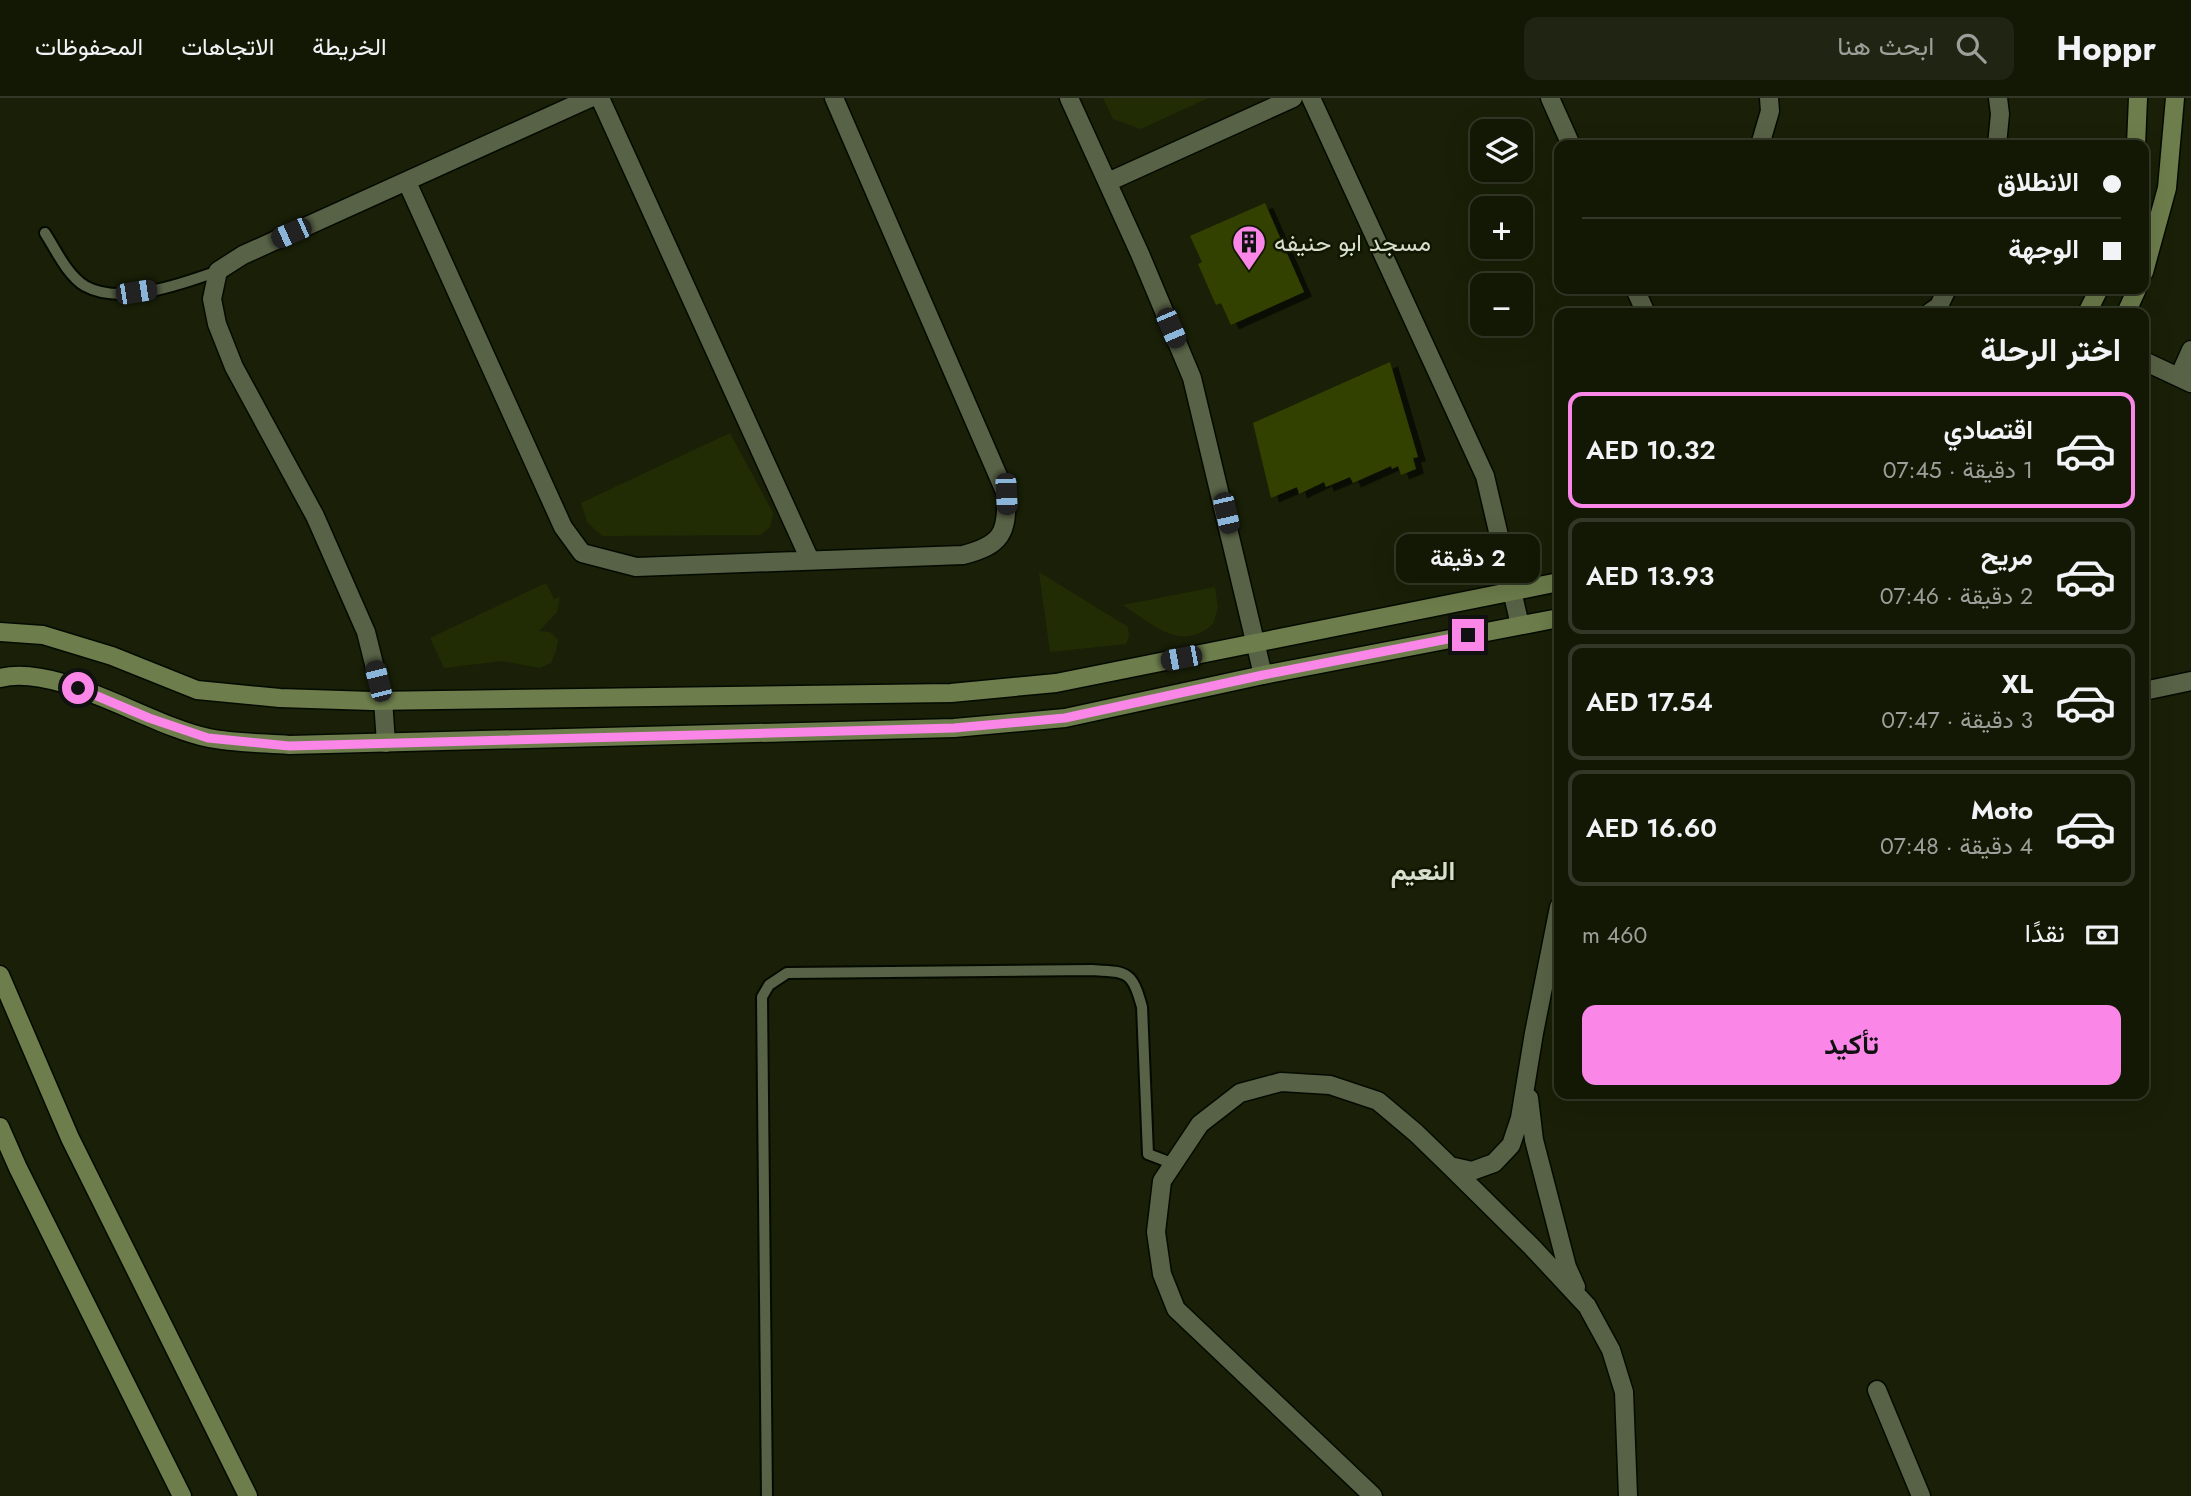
<!DOCTYPE html>
<html lang="ar">
<head>
<meta charset="utf-8">
<style>
	:root { --surface:#131805; --page:#202513; --text:#f1f3f6; --muted:#9da09a; --line:#323727; --accent:#fa87e7 }
	body { margin:0; font-family:Jost,Vazirmatn,sans-serif; background:var(--page); color:var(--text); direction:rtl; height:100vh; display:flex; flex-direction:column; font-size:26px; white-space:nowrap }
	* { box-sizing:border-box; margin:0 }
	p { font-size:23px; color:var(--muted) }
	.icon { flex:none; width:38px; height:38px; fill:none; stroke:currentColor; stroke-width:2; stroke-linecap:round; stroke-linejoin:round }
	.map { position:relative; flex:1; overflow:hidden; direction:ltr }
	.sheet { position:absolute; left:1554px; top:210px; width:595px; height:791px; display:flex; flex-direction:column; background:var(--surface); border-radius:14px; box-shadow:0 7px 28px #0002,0 0 0 2px var(--line); direction:rtl }
	.sheet>* { flex:none }
	.banner { position:absolute; left:1554px; top:42px; width:595px; height:154px; border-radius:14px; box-shadow:0 7px 28px #0002,0 0 0 2px var(--line); direction:rtl; display:grid; align-content:center; height:154px; padding:0 28px; background:var(--surface) }
	.fabs { position:absolute; left:1470px; top:21px; display:grid; gap:14px }
	.fabs a { display:grid; place-items:center; width:63px; height:63px; border-radius:14px; background:var(--surface); box-shadow:0 7px 28px #0002,0 0 0 2px var(--line); font-size:35px }
	.end { position:absolute; width:32px; height:32px; margin:-16px; border:9px solid #fa87e7; background:#111; box-shadow:0 0 0 4px #111 }
	.from { border-radius:50% }
	.bubble { position:absolute; height:49px; border-radius:14px; background:var(--surface); box-shadow:0 7px 28px #0002,0 0 0 2px var(--line); font-size:23px; font-weight:600; line-height:49px; text-align:center; direction:rtl }
	.car { position:absolute; width:21px; height:42px; margin:-21px -10px; border-radius:9px; box-shadow:0 0 5px 2px #0007; background:linear-gradient(#222 24%,#8ab4d8 0 40%,#222 0 76%,#8ab4d8 0 86%,#222 0) }
	.banner b { display:flex; align-items:center; gap:24px; height:66px; font-size:26px }
	.banner b+b { border-top:2px solid var(--line) }
	.banner i { width:18px; height:18px; background:var(--text) }
	ul { padding:0; list-style:none }
	li { display:flex; align-items:center; gap:21px; height:116px; margin:0 14px 10px; padding:0 14px; border:4px solid var(--line); border-radius:14px }
	li div { flex:1 }
	li b { display:block; font-size:26px }
	li em { font-style:normal; font-weight:600 }
	li.selected { border-color:var(--accent) }
	li>.icon { width:63px; height:63px; stroke-width:1.5 }
	h2 { padding:0 28px; font-size:32px; line-height:84px }
	.pay { display:flex; align-items:center; gap:18px; height:77px; padding:0 28px; font-size:26px }
	.pay p { margin-inline-start:auto }
	.primary-button { display:flex; gap:14px; margin-top:auto; padding:14px 28px }
	.primary-button a { flex:1; height:80px; border-radius:14px; background:var(--accent); color:#111; font-size:28px; font-weight:600; line-height:80px; text-align:center }
	header { display:flex; align-items:center; gap:42px; box-sizing:border-box; height:98px; padding:0 35px; background:var(--surface); border-bottom:2px solid var(--line) }
	header strong { font-size:33px }
	nav { display:flex; gap:38px; margin-inline-start:auto; font-size:24px }
	.search { width:490px; height:63px; background:var(--page); display:flex; align-items:center; gap:18px; box-sizing:border-box; padding:0 24px; border-radius:14px; color:var(--muted); font-size:26px }
	.map>svg:first-child { display:block }
	.green { fill:#212c04 }
	.building { fill:#314100; filter:url(#shadow) }
	.lines { fill:none; stroke-linecap:round; stroke-linejoin:round }
	.lane-casing { stroke:#050a00; stroke-width:14 }
	.street-casing { stroke:#050a00; stroke-width:21 }
	.secondary-casing { stroke:#050a00; stroke-width:21 }
	.lane { stroke:#586246; stroke-width:10 }
	.street { stroke:#586246; stroke-width:18 }
	.secondary { stroke:#6d7d4b; stroke-width:18 }
	.route { stroke:#fa87e7; stroke-width:9 }
	.labels { text-anchor:middle; dominant-baseline:central; stroke-width:5; stroke-linejoin:round; paint-order:stroke }
	.poi-label { font-size:24px; fill:#d9dfcf; stroke:#101701; text-anchor:start }
	.neighbourhood-label { font-size:26px; font-weight:bold; fill:#d9dfcf; stroke:#101701 }
</style>
</head>
<body>
<header>
<strong>Hoppr</strong>
<div class="search"><svg class="icon" aria-label="search" viewBox="0 0 24 24"><circle cx="10" cy="10" r="6"/><path d="M15 15l6 6"/></svg>ابحث هنا</div>
<nav><a>الخريطة</a><a>الاتجاهات</a><a>المحفوظات</a></nav>
</header>
<div class="map">
<svg width="2191" height="1398" viewBox="0 0 2191 1398">
	<defs>
		<filter id="shadow"><feDropShadow dx="8" dy="4.5" stdDeviation="0" flood-color="#0009"/></filter>
	</defs>
	<rect width="100%" height="100%" fill="#192007"/>
	<!-- green -->
	<path class="green" d="M 1103,0 L 1208,0 L 1141,31 L 1113,21 Z
		M 730,335 L 773,415 L 770,429 L 761,437 L 602,438 L 587,424 L 581,405 Z
		M 1039,474 L 1128,529 L 1129,538 L 1126,546 L 1050,554 Z
		M 546,485 L 554,501 L 560,499 L 557,514 L 539,533 L 550,534 L 558,542 L 556,553 L 551,565 L 540,570 L 502,563 L 444,570 L 430,540 Z
		M 1215,489 L 1218,510 L 1213,526 C 1180,555 1153,526 1123,507 Z"/>
	<!-- building -->
	<path class="building" d="M 1265,105 L 1304,194 L 1231,227 L 1221,205 L 1216,207 L 1198,166 L 1202,164 L 1190,138 Z
		M 1390,264 L 1418,359 L 1413,360 L 1416,371 L 1401,377 L 1398,368 L 1392,371 L 1391,368 L 1353,385 L 1350,379 L 1326,389 L 1324,384 L 1299,396 L 1297,389 L 1271,400 L 1253,325 Z"/>
	<g class="lines">
		<!-- lane casing -->
		<g class="lane-casing">
			<path id="lane" d="M 45,135 C 56,152 67,177 85,188 C 121,208 182,186 218,173
				M 767,1398 L 762,899 L 769,887 L 787,875 L 1092,872 C 1128,874 1132,873 1142,909 L 1148,1056 L 1174,1066"/>
		</g>
		<!-- street casing -->
		<g class="street-casing">
			<path id="street" d="M 600,0 L 810,462
				M 1069,0 L 1140,156 L 1192,280 L 1263,577
				M 1311,0 L 1485,378 L 1520,527
				M 1550,0 L 1571,47
				M 1760,47 L 1770,13 L 1769,0
				M 1997,47 L 2000,16 L 1998,0
				M 407,84 L 563,429 L 582,455 L 636,469 L 963,457 C 1001,447 1008,436 1006,396 L 834,0
				M 1108,84 L 1293,0
				M 1635,191 L 1646,215
				M 1929,215 L 1939,208 L 1947,191
				M 2144,263 L 2191,285
				M 2179,279 L 2191,252
				M 2144,593 L 2191,583
				M 386,645 L 383,602 L 366,534 L 315,418 L 234,269 L 217,226 L 212,201 L 218,173 L 243,157 L 590,0
				M 1529,1000 L 1534,1042 L 1567,1169 L 1576,1189
				M 1450,1068 L 1472,1073 L 1494,1065 L 1511,1047 L 1520,1020 L 1534,935 L 1559,809
				M 1877,1292 L 1921,1398
				M 1373,1398 L 1176,1211 L 1162,1176 L 1156,1134 L 1162,1083 L 1200,1026 L 1240,995 L 1281,984 L 1330,987 L 1378,1003 L 1416,1035 L 1450,1068 L 1531,1148 L 1587,1208 L 1611,1252 L 1624,1294 L 1628,1398"/>
		</g>
		<!-- secondary casing -->
		<g class="secondary-casing">
			<path id="secondary" d="M 2136,47 L 2138,0
				M 2144,174 L 2167,90 L 2175,0
				M 2087,215 L 2099,191
				M 2126,215 L 2137,191
				M 0,534 L 43,537 L 112,558 L 197,592 L 280,600 L 372,603 L 951,595 L 1056,585 L 1559,484
				M 0,580 C 58,565 149,628 209,640 C 234,645 263,645 289,647 L 954,630 L 1065,620 L 1263,577 L 1559,520
				M 0,877 L 70,1040 L 248,1398
				M 0,1029 L 18,1070 L 182,1398"/>
		</g>
		<!-- lane -->
		<use href="#lane" class="lane"/>
		<!-- street -->
		<use href="#street" class="street"/>
		<!-- secondary -->
		<use href="#secondary" class="secondary"/>
	</g>
	<g class="lines">
		<!-- route -->
		<path class="route" d="M 78,590 L 149,620 L 208,640 L 289,648 L 954,630 L 1065,620 L 1263,577 L 1468,537"/>
	</g>
	<!-- icons -->
	<defs>
		<g id="building-pin" transform="scale(1.75)"><path d="M0 17L-7.5 6A9.5 9.5 0 1 1 7.5 6Z" fill="#fa87e7" stroke="#101701"/><path d="M-4-6H4V6H1V3H-1V6H-4ZM-2.5-4.3h1.7v1.8h-1.7ZM.8-4.3h1.7v1.8H.8ZM-2.5-1h1.7V.8h-1.7ZM.8-1h1.7V.8H.8Z" fill="#111"/></g>
	</defs>
	<g fill-rule="evenodd">
		<use href="#building-pin" x="1249" y="144"/>
	</g>
	<g class="labels">
		<!-- poi labels -->
		<g class="poi-label">
			<text x="1274" y="144">مسجد ابو حنيفه</text>
		</g>
		<!-- neighbourhood labels -->
		<g class="neighbourhood-label">
			<text x="1423" y="773">النعيم</text>
		</g>
	</g>
</svg>
<div class="fabs">
<a><svg class="icon" aria-label="layers" viewBox="0 0 24 24"><path d="M12 4l9 5-9 5-9-5zM3 14l9 5 9-5"/></svg></a>
<a>+</a>
<a>−</a>
</div>
<i class="end from" style="left:78px;top:590px"></i>
<i class="end" style="left:1468px;top:537px"></i>
<div class="bubble" style="left:1396px;top:436px;width:144px">2 دقيقة</div>
<i class="car" style="left:291px;top:135px;rotate:246deg"></i>
<i class="car" style="left:136px;top:194px;rotate:81deg"></i>
<i class="car" style="left:1171px;top:230px;rotate:157deg"></i>
<i class="car" style="left:1006px;top:396px;rotate:177deg"></i>
<i class="car" style="left:1226px;top:415px;rotate:167deg"></i>
<i class="car" style="left:1181px;top:560px;rotate:259deg"></i>
<i class="car" style="left:378px;top:583px;rotate:346deg"></i>
<div class="banner">
<b><i class="from"></i>الانطلاق</b>
<b><i></i>الوجهة</b>
</div>
<section class="sheet">
<h2>اختر الرحلة</h2>
<ul>
<li class="selected"><svg class="icon" aria-label="car" viewBox="0 0 24 24"><path d="M5 17H2v-5l4-1 3-4h7l3 4 3 1v5h-3M9 17h6M6 11h13"/><circle cx="7" cy="17" r="2"/><circle cx="17" cy="17" r="2"/></svg><div><b>اقتصادي</b><p>1 دقيقة · 07:45</p></div><em>AED 10.32</em></li>
<li><svg class="icon" aria-label="car" viewBox="0 0 24 24"><path d="M5 17H2v-5l4-1 3-4h7l3 4 3 1v5h-3M9 17h6M6 11h13"/><circle cx="7" cy="17" r="2"/><circle cx="17" cy="17" r="2"/></svg><div><b>مريح</b><p>2 دقيقة · 07:46</p></div><em>AED 13.93</em></li>
<li><svg class="icon" aria-label="car" viewBox="0 0 24 24"><path d="M5 17H2v-5l4-1 3-4h7l3 4 3 1v5h-3M9 17h6M6 11h13"/><circle cx="7" cy="17" r="2"/><circle cx="17" cy="17" r="2"/></svg><div><b>XL</b><p>3 دقيقة · 07:47</p></div><em>AED 17.54</em></li>
<li><svg class="icon" aria-label="car" viewBox="0 0 24 24"><path d="M5 17H2v-5l4-1 3-4h7l3 4 3 1v5h-3M9 17h6M6 11h13"/><circle cx="7" cy="17" r="2"/><circle cx="17" cy="17" r="2"/></svg><div><b>Moto</b><p>4 دقيقة · 07:48</p></div><em>AED 16.60</em></li>
</ul>
<div class="pay"><svg class="icon" aria-label="cash" viewBox="0 0 24 24"><path d="M3 7h18v10H3z"/><circle cx="12" cy="12" r="2"/></svg>نقدًا<p>460 m</p></div>
<div class="primary-button"><a>تأكيد</a></div>
</section>
</div>
</body>
</html>
